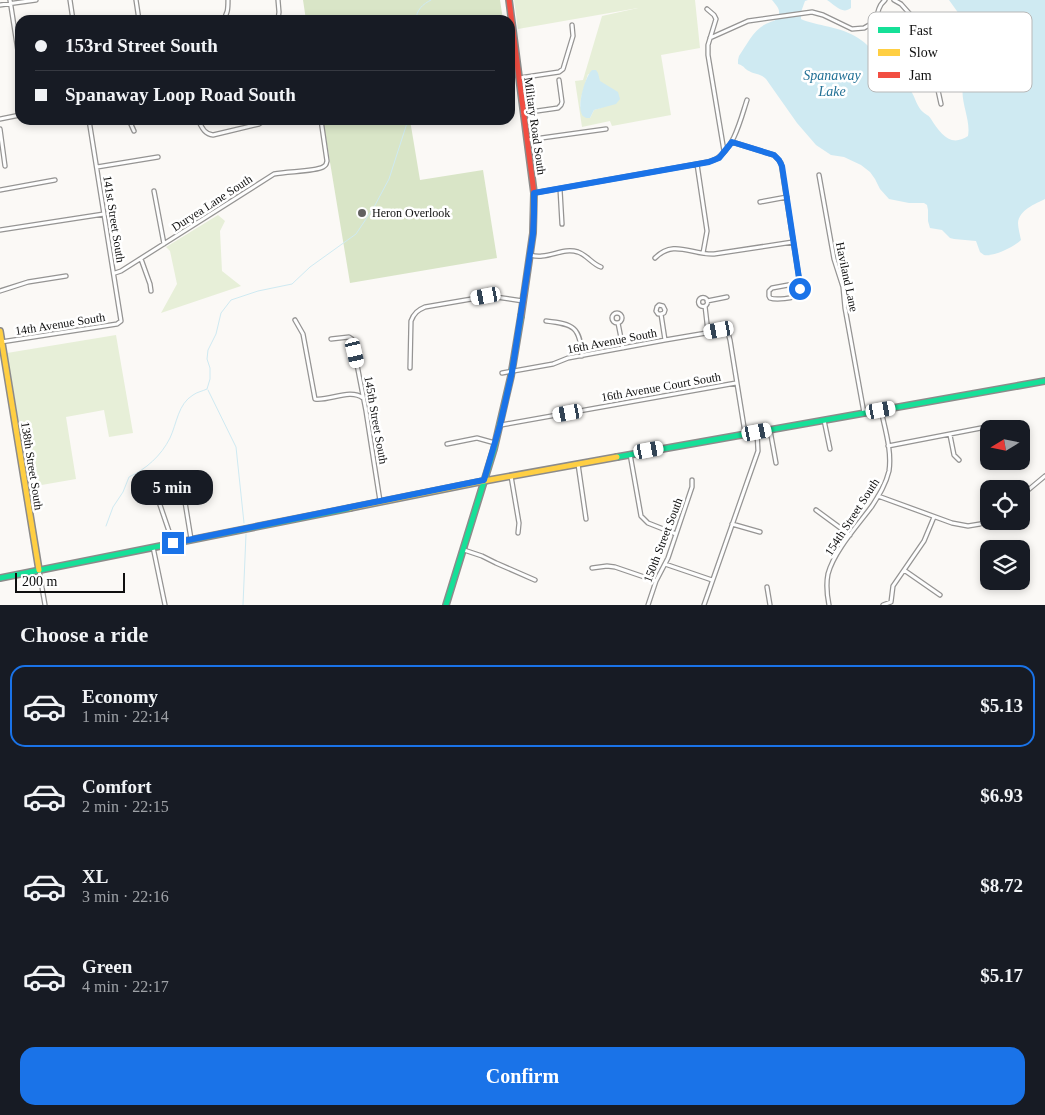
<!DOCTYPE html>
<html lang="en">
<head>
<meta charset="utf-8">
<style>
	:root { --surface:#171b24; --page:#242831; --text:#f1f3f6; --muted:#9ea1a6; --line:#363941; --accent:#1a73e8 }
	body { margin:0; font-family:"Times New Roman",serif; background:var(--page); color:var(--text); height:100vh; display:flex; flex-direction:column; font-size:19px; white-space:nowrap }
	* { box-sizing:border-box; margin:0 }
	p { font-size:16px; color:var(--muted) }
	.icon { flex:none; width:28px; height:28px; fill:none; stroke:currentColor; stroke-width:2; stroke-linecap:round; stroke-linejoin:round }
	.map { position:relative; height:605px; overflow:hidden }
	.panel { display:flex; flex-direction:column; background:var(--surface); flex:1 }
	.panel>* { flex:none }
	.banner { position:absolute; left:15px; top:15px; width:500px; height:110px; border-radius:15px; box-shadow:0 2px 8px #0003; display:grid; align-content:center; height:110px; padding:0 20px; background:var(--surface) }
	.needle { width:32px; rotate:260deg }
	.buttons { position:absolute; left:980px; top:420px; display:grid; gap:10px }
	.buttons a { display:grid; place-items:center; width:50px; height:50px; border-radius:10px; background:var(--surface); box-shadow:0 2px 8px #0003; font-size:25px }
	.scale { position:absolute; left:15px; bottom:12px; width:110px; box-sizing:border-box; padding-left:5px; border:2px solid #0f0f0f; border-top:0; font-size:14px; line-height:18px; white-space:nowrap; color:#0f0f0f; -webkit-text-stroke:4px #fff; paint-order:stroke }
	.end { position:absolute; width:22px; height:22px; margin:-11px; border:6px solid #1a73e8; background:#fff; box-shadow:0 0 0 2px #fff }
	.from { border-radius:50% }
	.bubble { position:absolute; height:35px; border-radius:15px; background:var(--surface); box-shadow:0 2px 8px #0003; font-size:16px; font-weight:700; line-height:35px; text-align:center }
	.car { position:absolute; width:15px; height:30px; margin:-15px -8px; border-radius:6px; box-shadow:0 0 4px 1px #0007; background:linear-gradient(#fff 24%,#345 0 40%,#fff 0 76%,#345 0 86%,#fff 0) }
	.banner b { display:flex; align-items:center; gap:18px; height:48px; font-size:19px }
	.banner b+b { border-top:1px solid var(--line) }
	.banner i { width:12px; height:12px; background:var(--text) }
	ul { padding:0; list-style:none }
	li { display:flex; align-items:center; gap:15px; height:82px; margin:0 10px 8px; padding:0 10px; border:2px solid transparent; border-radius:15px }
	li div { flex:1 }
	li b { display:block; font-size:19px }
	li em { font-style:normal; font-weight:700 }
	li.on { border-color:var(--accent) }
	li>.icon { width:45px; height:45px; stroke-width:1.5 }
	h2 { padding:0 20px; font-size:22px; line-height:60px }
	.button { display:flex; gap:10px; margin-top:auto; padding:10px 20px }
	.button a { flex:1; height:58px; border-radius:15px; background:var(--accent); color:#fff; font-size:20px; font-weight:700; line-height:58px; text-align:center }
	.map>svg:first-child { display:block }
	.green { fill:#e7efd8; fill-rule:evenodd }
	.forest { fill:#d9e5c7 }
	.water { fill:#cfeaf2 }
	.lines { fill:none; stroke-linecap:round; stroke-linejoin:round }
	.stream { stroke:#cfeaf2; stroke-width:1 }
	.street-casing { stroke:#959493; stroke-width:5.5 }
	.fast-casing { stroke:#8c8b8a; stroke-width:8 }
	.slow-casing { stroke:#8c8b8a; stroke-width:8 }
	.jam-casing { stroke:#8c8b8a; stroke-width:8 }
	.street { stroke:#fefefe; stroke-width:3 }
	.fast { stroke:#16e098; stroke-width:5 }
	.slow { stroke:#ffcf43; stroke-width:5 }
	.jam { stroke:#f24e42; stroke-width:5 }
	.route { stroke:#1a73e8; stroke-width:6 }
	.poi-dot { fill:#626160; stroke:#fff; stroke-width:2 }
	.labels { text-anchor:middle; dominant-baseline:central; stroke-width:5; stroke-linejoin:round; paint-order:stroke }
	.street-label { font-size:12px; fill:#0f0f0f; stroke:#fff }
	.poi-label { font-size:12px; fill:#0f0f0f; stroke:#fff; text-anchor:start }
	.water-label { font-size:14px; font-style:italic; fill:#237196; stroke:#fff }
	.key { fill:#fff; stroke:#b7b7b7; stroke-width:1 }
	.key-label { font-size:14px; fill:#0f0f0f }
</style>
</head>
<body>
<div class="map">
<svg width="1045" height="605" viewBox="0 0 1045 605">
	<rect width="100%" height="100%" fill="#fbf9f6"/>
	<!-- green -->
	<path class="green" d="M 514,0 L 695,0 L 700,48 L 661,55 L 671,115 L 612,126 L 610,121 L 582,127 L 575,81 L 583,80 L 602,16 L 638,8 L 518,29 ZM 588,74 L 600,81 L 603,107 L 594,110 L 590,118 L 580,106 L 581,98 Z
		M 218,215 L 225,221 L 220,231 L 222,271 L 241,286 L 161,313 L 177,284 L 170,251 L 166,247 Z
		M 116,335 L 133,433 L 109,437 L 104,410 L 66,417 L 76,479 L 30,487 L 7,353 Z"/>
	<!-- forest -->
	<path class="forest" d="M 303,0 L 500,0 L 503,20 L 306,20 Z
		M 323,120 L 410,120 L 420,180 L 483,170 L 497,258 L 350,283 Z"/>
	<!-- water -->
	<path class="water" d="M 772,0 L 808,0 L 805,1 L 801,12 L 801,19 L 803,20 C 822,27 844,27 861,40 C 871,47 879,59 885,70 C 888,74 890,79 893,83 C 898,87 905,89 911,91 C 915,97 917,107 923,112 C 926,115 929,115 931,119 C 940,133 950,148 968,136 C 971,120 960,102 963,85 C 963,77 969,73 971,67 C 974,61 975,51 973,44 L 959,14 L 949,0 L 1045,0 L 1045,199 C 1035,204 1019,210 1018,223 C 1018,228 1020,235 1021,240 C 1014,247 994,257 984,255 L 980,252 L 976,241 L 954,239 L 950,238 L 942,230 L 930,228 L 928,221 L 928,210 L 927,205 L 924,203 L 909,203 L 889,199 L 880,189 L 875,179 L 870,172 L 861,165 L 844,157 L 831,155 L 816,145 L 797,123 L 766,79 C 760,73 756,75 749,71 C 744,69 745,66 738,64 L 738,60 L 739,56 C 746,46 753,31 764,25 C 770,21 778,22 779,14 C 780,8 775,4 772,0 Z
		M 827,0 L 851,0 L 851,8 C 842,15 835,5 827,0 Z
		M 592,70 L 596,70 L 598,73 L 600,81 L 618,92 L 620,99 L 616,104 L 594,110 L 590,118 L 586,118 C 583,116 582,116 581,112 C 578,103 585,77 592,70 Z"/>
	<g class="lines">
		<!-- stream -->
		<path class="stream" d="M 416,20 C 416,10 423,4 431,0
			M 208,390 L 236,447 L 244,523
			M 106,526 L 113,507 L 123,492 L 129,477 C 146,469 161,456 170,438 C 177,423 178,404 193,395 C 197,392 203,391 207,389 L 210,379 L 210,368 L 207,359 L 208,350 L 216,334 L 221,313 L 231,300 L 258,291 L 292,284 L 310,267 L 356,234 L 374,207 L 389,179 L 408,120
			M 243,605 L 246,534"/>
		<!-- street casing -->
		<g class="street-casing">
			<path id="street" d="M 10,0 L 20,64
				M 70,0 L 73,20
				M 136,0 L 139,20
				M 278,0 L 279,12 L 278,20
				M 894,0 L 901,4 L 941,49 C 947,60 946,71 932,72
				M 0,5 L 36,0
				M 707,9 L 714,15 L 716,19 L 708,45 L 708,55 L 724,151
				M 222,20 C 228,15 228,8 228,0
				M 878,20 L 886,24 L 891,29 L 924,68 L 928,71 L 932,72 L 932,76 L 936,81 L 941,104
				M 878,20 C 876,13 880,4 885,0
				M 710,38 L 748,21 L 812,12 L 823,15 L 852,29 L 864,28 L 878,20
				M 519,78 L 559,72 L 563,69 L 573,36 L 572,25
				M 523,113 L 558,108 L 561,105 L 562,102 L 559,80
				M 0,119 L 20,115
				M 129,120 L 134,131
				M 198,120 C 202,127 204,134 213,135 L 259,124 L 265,120
				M 0,129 L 5,166
				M 527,140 L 606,129
				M 732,142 L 774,155 L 777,158 L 781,163 L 799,278 C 799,282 801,290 798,294 C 795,299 775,300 770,298 L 769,296 L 769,291 L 772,288 L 799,283
				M 697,164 L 707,231 L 703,253
				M 97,167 L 158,157
				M 819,175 L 834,259 L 843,287 L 845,308 L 864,413
				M 560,189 L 562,224
				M 0,190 L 55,180
				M 154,191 L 164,244
				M 534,193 L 697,164 C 703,163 710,162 716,159 C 734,149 741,118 747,100
				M 760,202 L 787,197
				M 0,230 L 104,214
				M 530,255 C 534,256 538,257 542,256 C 555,255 565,248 578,252 C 587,255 592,264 601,267
				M 655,258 C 674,239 691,255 714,254 L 793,242
				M 141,259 L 150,284 L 151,291
				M 115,273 L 121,271 L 274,174 C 287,171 313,172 323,167 C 326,165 326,165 327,161 L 321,120
				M 0,291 L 28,282 L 66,276
				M698.5 302a4.5 4.5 0 1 1 9 0a4.5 4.5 0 1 1-9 0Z
				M 707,301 L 727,297
				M 705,306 L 708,332
				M612 318a5 5 0 1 1 10 0a5 5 0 1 1-10 0Z
				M 661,314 L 658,314 L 656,311 L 657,307 L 659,305 L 663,306 L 665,310 L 664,313 L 661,314 L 665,340
				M 295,320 L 303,334 L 315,399 C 330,401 350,388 363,398
				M 546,321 C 574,324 580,327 582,356
				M 618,323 L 623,348
				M 331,339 L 349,337 L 352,339 L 366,411 L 380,501
				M 1,342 L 117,324 L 121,321 L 89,120
				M 410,368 L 411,321 C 414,313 418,310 425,307 L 489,296 L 523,301
				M 502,373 L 553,364 L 568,358 L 665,340 L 724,330 L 728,333 L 730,340 L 745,433
				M 824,420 L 830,449
				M 501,425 L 736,383
				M 770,430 L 776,463
				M 950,435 L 954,455 L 959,460
				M 447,444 L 477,438 L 495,443
				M 888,446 L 981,428 L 989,430
				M 630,454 L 641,516 L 648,523 L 676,534
				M 578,464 L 586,519
				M 511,476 L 519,523 L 518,533
				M 878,496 L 952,523 L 968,526 L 980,524 L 989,521
				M 1021,496 L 1045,476
				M 188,497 L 185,502 L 191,539
				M 153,499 L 156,498 L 159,502 L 173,543
				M 816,510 L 850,535
				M 732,524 L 760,532
				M 153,547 L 165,605
				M 464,550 L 482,556 L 496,563 L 535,580
				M 665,564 L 712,580
				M 592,568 L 607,566 L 615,567 L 656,581
				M 39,570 L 45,605
				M 904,570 L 940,595
				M 767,587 L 770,605
				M 648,605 L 656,581 L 668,558 L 692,487 L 692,480
				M 704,605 L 758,451 L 757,432
				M 829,605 C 827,595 826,584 828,574 C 834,551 858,525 872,506 C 879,495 886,484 889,471 C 892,451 885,429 881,410
				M 883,605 L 891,602 L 893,586 L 924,541 L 934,517"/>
		</g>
		<!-- fast casing -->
		<g class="fast-casing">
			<path id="fast" d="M 617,457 L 1045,381
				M 0,578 L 350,508
				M 446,605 L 494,449 L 511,376 L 521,316"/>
		</g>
		<!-- slow casing -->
		<g class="slow-casing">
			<path id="slow" d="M 0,331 L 39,570
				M 350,508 L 484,481 L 617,457"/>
		</g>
		<!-- jam casing -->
		<g class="jam-casing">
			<path id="jam" d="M 509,0 L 534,193 L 533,233 L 521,316"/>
		</g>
		<!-- street -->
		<use href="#street" class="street"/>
		<!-- fast -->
		<use href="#fast" class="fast"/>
		<!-- slow -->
		<use href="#slow" class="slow"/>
		<!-- jam -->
		<use href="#jam" class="jam"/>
	</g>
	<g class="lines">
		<!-- route -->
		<path class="route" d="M 173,543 L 484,480 L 500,425 L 512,372 L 533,234 L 534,213 L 534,193 L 709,162 L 719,158 L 732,142 L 774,155 L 779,160 L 782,166 L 799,278 L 800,289"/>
	</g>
	<!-- markers -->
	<circle class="poi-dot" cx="362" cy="213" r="5"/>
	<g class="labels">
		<!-- street labels -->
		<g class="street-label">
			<text transform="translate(535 126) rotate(82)">Military Road South</text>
			<text transform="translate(212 203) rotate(-33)">Duryea Lane South</text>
			<text transform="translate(114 219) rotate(81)">141st Street South</text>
			<text transform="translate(847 277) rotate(78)">Haviland Lane</text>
			<text transform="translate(60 324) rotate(-9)">14th Avenue South</text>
			<text transform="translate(612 341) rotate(-11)">16th Avenue South</text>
			<text transform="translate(661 387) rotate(-10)">16th Avenue Court South</text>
			<text transform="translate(376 420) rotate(80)">145th Street South</text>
			<text transform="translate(32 466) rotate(81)">138th Street South</text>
			<text transform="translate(852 517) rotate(-57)">154th Street South</text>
			<text transform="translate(663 540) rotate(-69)">150th Street South</text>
		</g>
		<!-- poi labels -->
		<g class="poi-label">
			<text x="372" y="213">Heron Overlook</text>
		</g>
		<!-- water labels -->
		<g class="water-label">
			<text x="832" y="75">Spanaway<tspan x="832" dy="16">Lake</tspan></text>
		</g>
	</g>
	<!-- legend -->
	<rect x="868" y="12" width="164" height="80" rx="8" class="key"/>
	<rect x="878" y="27" width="22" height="6" fill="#16e098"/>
	<rect x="878" y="49" width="22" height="7" fill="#ffcf43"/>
	<rect x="878" y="72" width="22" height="6" fill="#f24e42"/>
	<g class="key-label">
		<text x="909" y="35">Fast</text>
		<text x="909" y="57">Slow</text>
		<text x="909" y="80">Jam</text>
	</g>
</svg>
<div class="buttons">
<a><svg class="needle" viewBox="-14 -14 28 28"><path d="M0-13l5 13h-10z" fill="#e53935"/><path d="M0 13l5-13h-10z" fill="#9ea1a6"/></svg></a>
<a><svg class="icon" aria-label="locate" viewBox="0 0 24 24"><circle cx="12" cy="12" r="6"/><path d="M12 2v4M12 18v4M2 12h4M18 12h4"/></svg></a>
<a><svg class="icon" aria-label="layers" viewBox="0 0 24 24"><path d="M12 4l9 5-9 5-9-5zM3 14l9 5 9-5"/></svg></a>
</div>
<div class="scale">200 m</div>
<i class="end from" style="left:800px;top:289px"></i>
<i class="end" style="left:173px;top:543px"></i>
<div class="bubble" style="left:131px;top:470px;width:82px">5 min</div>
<i class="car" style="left:486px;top:296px;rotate:260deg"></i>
<i class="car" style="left:719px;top:330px;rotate:260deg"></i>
<i class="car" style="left:355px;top:353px;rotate:167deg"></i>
<i class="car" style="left:881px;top:410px;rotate:80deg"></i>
<i class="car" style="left:568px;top:413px;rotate:260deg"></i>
<i class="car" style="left:757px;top:432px;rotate:79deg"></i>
<i class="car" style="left:649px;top:450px;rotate:80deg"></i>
<div class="banner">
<b><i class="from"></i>153rd Street South</b>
<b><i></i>Spanaway Loop Road South</b>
</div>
</div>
<section class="panel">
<h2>Choose a ride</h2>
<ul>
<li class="on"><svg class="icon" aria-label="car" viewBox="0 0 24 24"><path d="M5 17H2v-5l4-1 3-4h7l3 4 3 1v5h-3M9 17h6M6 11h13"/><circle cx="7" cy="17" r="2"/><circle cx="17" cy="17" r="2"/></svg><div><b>Economy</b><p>1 min · 22:14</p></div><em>$5.13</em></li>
<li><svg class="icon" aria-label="car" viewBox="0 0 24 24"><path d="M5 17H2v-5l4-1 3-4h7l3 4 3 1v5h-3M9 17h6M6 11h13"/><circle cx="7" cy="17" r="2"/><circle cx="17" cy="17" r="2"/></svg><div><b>Comfort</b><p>2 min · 22:15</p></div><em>$6.93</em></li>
<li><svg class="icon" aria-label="car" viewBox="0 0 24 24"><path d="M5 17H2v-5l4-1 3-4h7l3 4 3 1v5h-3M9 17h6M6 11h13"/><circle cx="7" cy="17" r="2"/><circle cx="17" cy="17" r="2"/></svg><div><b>XL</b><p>3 min · 22:16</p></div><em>$8.72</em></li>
<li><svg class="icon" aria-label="car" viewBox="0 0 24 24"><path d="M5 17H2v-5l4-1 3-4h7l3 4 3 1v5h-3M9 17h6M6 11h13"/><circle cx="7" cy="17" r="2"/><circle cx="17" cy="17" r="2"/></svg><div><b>Green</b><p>4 min · 22:17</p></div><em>$5.17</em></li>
</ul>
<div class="button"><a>Confirm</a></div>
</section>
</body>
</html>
